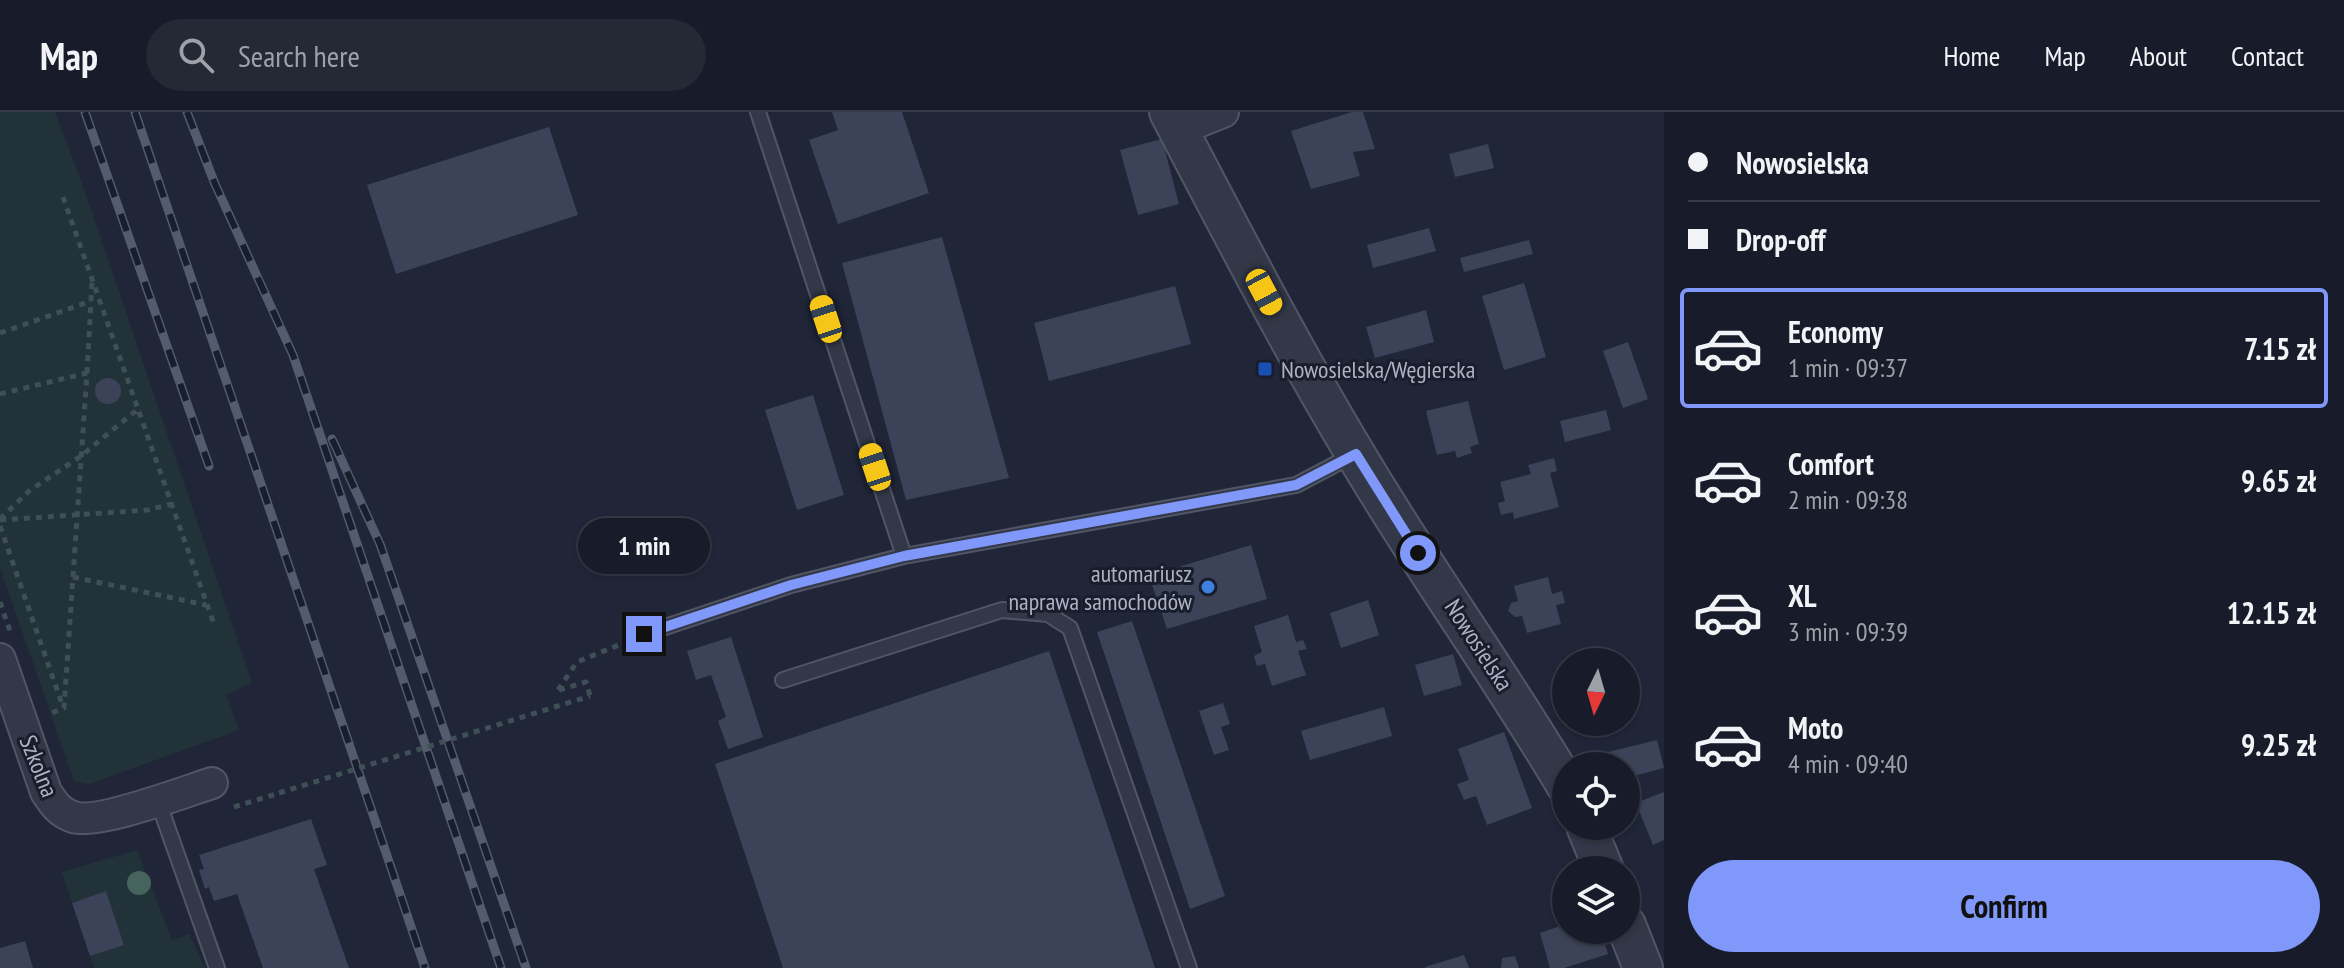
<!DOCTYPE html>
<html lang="en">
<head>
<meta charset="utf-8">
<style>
	:root { --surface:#181c2a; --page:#252936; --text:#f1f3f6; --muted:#9fa1a8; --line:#363a47; --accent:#7f98f9 }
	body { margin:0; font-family:"PT Sans Narrow",sans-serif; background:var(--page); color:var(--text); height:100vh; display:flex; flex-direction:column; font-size:30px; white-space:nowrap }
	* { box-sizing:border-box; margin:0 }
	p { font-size:26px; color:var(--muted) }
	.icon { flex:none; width:44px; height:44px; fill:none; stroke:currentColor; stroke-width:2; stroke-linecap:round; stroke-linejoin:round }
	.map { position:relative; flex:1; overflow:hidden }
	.details { display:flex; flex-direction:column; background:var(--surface); width:680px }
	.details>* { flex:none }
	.hud { display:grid; align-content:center; height:176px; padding:0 24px; background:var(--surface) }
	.needle { width:52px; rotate:185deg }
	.buttons { position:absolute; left:1552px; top:536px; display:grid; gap:16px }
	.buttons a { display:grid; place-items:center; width:88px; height:88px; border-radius:50%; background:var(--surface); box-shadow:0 2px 6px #0004,0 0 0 2px var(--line); font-size:40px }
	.end { position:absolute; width:36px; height:36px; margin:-18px; border:10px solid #7f98f9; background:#111; box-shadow:0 0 0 4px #111 }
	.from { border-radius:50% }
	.bubble { position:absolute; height:56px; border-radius:28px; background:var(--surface); box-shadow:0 2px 6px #0004,0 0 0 2px var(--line); font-size:26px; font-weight:800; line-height:56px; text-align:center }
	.car { position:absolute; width:24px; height:48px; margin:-24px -12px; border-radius:10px; box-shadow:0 0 6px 2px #0007; background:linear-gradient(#f5c518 24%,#345 0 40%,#f5c518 0 76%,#345 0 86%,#f5c518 0) }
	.hud b { display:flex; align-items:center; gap:28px; height:76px; font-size:30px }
	.hud b+b { border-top:2px solid var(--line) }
	.hud i { width:20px; height:20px; background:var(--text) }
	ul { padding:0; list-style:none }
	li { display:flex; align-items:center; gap:24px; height:120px; margin:0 16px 12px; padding:0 8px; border:4px solid transparent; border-radius:8px }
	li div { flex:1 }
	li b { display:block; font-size:30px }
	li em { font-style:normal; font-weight:800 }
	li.selected { border-color:var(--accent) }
	li>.icon { width:72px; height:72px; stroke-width:1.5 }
	.action { display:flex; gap:16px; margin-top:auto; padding:16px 24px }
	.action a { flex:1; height:92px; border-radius:48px; background:var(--accent); color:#111; font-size:32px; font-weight:800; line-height:92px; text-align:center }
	header { display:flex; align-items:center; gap:48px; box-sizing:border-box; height:112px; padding:0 40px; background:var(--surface); border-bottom:2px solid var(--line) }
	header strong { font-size:38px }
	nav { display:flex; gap:44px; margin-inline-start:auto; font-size:28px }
	.search { width:560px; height:72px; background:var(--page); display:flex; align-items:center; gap:20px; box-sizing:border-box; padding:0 28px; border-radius:44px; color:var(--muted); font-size:30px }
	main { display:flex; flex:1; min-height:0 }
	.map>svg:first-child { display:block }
	.green { fill:#223239 }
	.building { fill:#3c4358 }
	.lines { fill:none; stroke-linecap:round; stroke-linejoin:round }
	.service-casing { stroke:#515566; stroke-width:18 }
	.minor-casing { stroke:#515566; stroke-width:34 }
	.tertiary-casing { stroke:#515566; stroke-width:42 }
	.path { stroke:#3f4f56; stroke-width:5; stroke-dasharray:6 6; stroke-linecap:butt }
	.service { stroke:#333848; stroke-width:14 }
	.minor { stroke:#333848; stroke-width:30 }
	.tertiary { stroke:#333848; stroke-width:38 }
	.rail-casing { stroke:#555b6f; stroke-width:9 }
	.rail { stroke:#191e2d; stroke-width:6; stroke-dasharray:18; stroke-linecap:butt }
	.path-bridge { stroke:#3f4f56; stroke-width:5; stroke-dasharray:6 6; stroke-linecap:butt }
	.tree { fill:#46635c }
	.route { stroke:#7f98f9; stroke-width:10 }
	.transit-dot { fill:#1a4fb4; stroke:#191e2d; stroke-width:3 }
	.shop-dot { fill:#3f7fe0; stroke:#191e2d; stroke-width:3 }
	.labels { text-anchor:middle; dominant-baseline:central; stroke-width:6; stroke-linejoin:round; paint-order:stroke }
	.poi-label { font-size:24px; fill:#aeb2c5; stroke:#191e2d; text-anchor:start }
	.street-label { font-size:24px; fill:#aeb2c5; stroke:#191e2d }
</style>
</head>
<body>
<header>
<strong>Map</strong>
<div class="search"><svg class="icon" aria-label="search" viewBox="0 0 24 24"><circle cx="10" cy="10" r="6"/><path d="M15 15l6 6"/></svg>Search here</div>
<nav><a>Home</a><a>Map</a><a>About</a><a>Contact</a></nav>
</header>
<main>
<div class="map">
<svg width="1664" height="856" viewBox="0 0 1664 856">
	<rect width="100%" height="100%" fill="#202638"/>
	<!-- green -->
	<path class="green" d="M 0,0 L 55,0 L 83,74 L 252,571 L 226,583 L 239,618 L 89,672 L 74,669 L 0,456 Z
		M 137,738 L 172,828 L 189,822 L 205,856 L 94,856 L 90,844 L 124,832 L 106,779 L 72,791 L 62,760 Z"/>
	<!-- building -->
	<path class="building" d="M 832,0 L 902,0 L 929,81 L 838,112 L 809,28 L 838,18 Z
		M 1352,0 L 1363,0 L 1375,37 L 1353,40 L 1360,64 L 1311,77 L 1291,19 Z
		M 549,15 L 578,103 L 396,162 L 367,73 Z
		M 1162,27 L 1179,92 L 1138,103 L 1120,38 Z
		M 1488,32 L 1494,56 L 1455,65 L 1449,42 Z
		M 1429,116 L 1436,139 L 1373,156 L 1367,133 Z
		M 942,125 L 1009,366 L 906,388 L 842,151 Z
		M 1529,128 L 1533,142 L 1464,160 L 1460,146 Z
		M 1524,171 L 1546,245 L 1504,258 L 1482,184 Z
		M 1175,174 L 1191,232 L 1049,269 L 1034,211 Z
		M 1426,198 L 1434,230 L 1375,246 L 1366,215 Z
		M 1628,230 L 1648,287 L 1623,296 L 1603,239 Z
		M95 279a13 13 0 1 1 26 0a13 13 0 1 1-26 0Z
		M 813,283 L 844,383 L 797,398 L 765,298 Z
		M 1468,289 L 1479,332 L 1470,335 L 1472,341 L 1457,346 L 1455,339 L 1437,343 L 1426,299 Z
		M 1606,298 L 1611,318 L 1565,330 L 1560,309 Z
		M 1554,346 L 1557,359 L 1550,361 L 1559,395 L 1514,407 L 1513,400 L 1501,403 L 1498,391 L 1505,389 L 1500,370 L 1531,362 L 1528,353 Z
		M 1251,433 L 1267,487 L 1167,517 L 1149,464 Z
		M 1548,465 L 1552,482 L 1562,479 L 1565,491 L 1556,493 L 1561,512 L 1527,521 L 1522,504 L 1515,505 L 1508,499 L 1511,491 L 1518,489 L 1514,474 Z
		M 1368,488 L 1379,523 L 1341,536 L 1330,501 Z
		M 1288,503 L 1296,530 L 1303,528 L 1307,537 L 1298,539 L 1306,563 L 1272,574 L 1265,552 L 1257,554 L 1254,544 L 1262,540 L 1254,514 Z
		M 1132,509 L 1225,784 L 1190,797 L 1097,520 Z
		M 731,525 L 763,625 L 728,637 L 718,609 L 726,605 L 711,563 L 696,568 L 687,539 Z
		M 1049,539 L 1155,856 L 783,856 L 715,652 Z
		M 1453,542 L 1462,573 L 1424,584 L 1415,553 Z
		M 1223,591 L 1230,612 L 1221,615 L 1229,638 L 1214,643 L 1199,599 Z
		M 1384,595 L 1392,624 L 1310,648 L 1301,619 Z
		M 1504,620 L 1532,696 L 1487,713 L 1476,684 L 1464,688 L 1457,672 L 1469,668 L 1458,637 Z
		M 1657,628 L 1664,656 L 1626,666 L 1626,654 L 1599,654 L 1596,643 Z
		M 1664,680 L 1664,728 L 1653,733 L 1636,691 Z
		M 311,707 L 327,753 L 314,757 L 349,856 L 263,856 L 237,782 L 214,789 L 209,775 L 205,777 L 199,758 L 204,757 L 199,743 Z
		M 106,779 L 124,833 L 90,844 L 72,791 Z
		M 1566,812 L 1566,818 L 1600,818 L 1608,842 L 1564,856 L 1550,856 L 1540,821 Z
		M 25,829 L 33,856 L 0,856 L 0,836 Z
		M 1464,843 L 1469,856 L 1425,856 L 1425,855 Z
		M 1515,844 L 1519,856 L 1501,856 L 1502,846 Z"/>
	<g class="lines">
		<!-- service casing -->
		<g class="service-casing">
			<path id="service" d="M 758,0 L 904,444
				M 644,522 L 791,473 L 904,444 L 1296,373 L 1355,342
				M 783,568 L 1002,498 L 1048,502 L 1070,516 L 1189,856
				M 158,689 L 217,856"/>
		</g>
		<!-- minor casing -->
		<g class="minor-casing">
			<path id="minor" d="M 1178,18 L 1223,0
				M 0,547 L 46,680 C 54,692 59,700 73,705 C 97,713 184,680 212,671"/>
		</g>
		<!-- tertiary casing -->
		<g class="tertiary-casing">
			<path id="tertiary" d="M 1169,0 C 1238,132 1307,266 1386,392 C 1445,487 1509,577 1566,673
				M 1586,714 L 1604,758
				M 1626,813 L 1643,856"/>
		</g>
		<!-- path -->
		<path class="path" d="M 63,85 L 214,512
			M 0,221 L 91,189
			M 87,261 L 92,170
			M 0,282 L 87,261 L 64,596 L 49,602
			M 0,407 L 29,379 L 81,344 L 138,297
			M 0,408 L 148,398 L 172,392
			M 0,414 L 62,592
			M 73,465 L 206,493
			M 0,490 L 10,519
			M 558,578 L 577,550 L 626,530
			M 559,578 L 586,570 L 590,584
			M 234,695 L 279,681"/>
		<!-- service -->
		<use href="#service" class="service"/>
		<!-- minor -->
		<use href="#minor" class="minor"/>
		<!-- tertiary -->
		<use href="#tertiary" class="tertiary"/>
		<!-- rail casing -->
		<g class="rail-casing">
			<path id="rail" d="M 85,0 L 209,354
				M 135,0 L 425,856
				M 187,0 L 215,72 L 293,243 L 501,856
				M 332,327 L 380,432 L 526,856"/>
		</g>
		<!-- rail -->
		<use href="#rail" class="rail"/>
		<!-- path-bridge -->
		<path class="path-bridge" d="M 279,681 L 590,584"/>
	</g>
	<!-- trees -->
	<circle class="tree" cx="139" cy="771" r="12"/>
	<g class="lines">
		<!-- route -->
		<path class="route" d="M 644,522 L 791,473 L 904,444 L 1296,373 L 1356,342 L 1418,441"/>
	</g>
	<!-- markers -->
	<rect class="transit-dot" x="1257" y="249" width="16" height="16" rx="4"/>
	<circle class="shop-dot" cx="1208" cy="475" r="8"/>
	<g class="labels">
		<!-- poi labels -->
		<g class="poi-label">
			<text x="1281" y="257">Nowosielska/Węgierska</text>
			<text x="1192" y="461" text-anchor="end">automariusz<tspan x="1192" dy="28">naprawa samochodów</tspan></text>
		</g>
		<!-- street labels -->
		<g class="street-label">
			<text transform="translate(1479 533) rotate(57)">Nowosielska</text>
			<text transform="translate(39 654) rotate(68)">Szkolna</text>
		</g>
	</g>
</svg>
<div class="buttons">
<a><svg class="needle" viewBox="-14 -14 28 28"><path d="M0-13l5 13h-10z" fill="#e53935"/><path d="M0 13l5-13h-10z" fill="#9fa1a8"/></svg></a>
<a><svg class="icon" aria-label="locate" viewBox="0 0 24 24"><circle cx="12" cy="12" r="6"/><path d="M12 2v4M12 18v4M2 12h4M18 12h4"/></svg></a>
<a><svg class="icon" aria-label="layers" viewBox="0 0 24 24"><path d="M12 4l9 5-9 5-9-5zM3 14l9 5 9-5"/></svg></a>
</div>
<i class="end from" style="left:1418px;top:441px"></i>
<i class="end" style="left:644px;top:522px"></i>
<div class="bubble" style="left:578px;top:406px;width:132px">1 min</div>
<i class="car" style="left:1264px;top:180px;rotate:152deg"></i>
<i class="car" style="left:826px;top:207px;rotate:342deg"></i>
<i class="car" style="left:875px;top:355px;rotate:342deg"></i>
</div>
<section class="details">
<div class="hud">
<b><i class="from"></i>Nowosielska</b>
<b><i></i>Drop-off</b>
</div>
<ul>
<li class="selected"><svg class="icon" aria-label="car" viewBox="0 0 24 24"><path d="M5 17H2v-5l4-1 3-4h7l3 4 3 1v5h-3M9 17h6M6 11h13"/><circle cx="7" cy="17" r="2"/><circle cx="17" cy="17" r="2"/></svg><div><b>Economy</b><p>1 min · 09:37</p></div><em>7.15 zł</em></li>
<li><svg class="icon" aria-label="car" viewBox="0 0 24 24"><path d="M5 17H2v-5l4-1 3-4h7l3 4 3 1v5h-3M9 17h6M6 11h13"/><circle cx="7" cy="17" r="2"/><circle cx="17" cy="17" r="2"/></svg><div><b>Comfort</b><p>2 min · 09:38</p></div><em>9.65 zł</em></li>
<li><svg class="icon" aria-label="car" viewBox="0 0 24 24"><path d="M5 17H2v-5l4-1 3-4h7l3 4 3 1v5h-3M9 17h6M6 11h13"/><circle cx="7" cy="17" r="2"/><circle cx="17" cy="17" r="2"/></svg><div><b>XL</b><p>3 min · 09:39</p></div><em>12.15 zł</em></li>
<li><svg class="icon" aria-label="car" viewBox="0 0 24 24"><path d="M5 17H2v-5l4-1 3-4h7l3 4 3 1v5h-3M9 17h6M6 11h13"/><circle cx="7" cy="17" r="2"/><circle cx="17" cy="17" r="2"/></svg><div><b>Moto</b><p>4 min · 09:40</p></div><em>9.25 zł</em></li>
</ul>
<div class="action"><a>Confirm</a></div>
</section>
</main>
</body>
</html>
